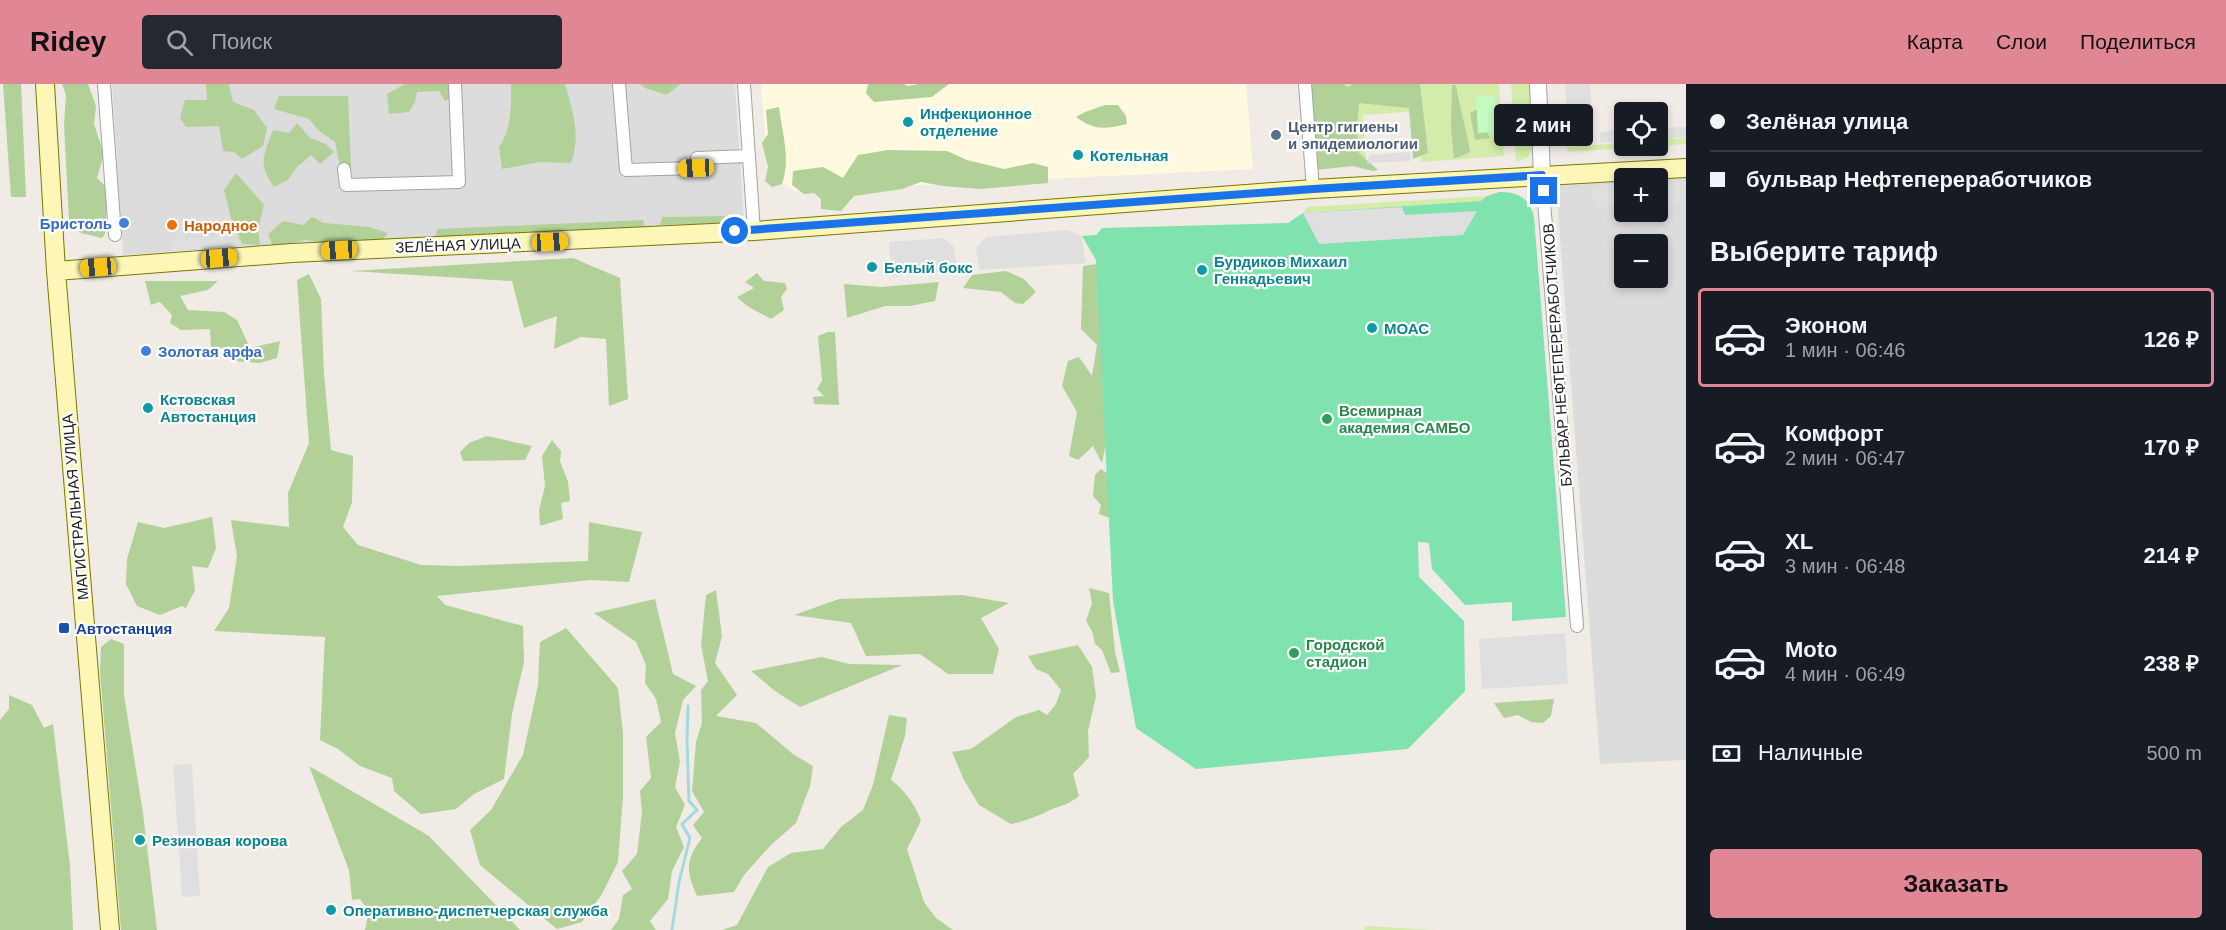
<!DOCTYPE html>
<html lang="ru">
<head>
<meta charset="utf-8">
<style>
	:root { --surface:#171b24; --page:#242831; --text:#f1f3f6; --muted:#9ea1a6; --line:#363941; --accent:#e18694 }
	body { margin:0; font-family:Arial,sans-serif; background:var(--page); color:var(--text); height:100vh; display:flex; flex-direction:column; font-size:22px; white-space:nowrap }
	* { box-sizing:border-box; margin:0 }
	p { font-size:20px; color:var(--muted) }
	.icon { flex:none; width:33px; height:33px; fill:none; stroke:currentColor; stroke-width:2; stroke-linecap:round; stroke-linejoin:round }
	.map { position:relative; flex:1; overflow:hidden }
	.details { display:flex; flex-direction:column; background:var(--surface); width:540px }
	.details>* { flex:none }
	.guide { display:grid; align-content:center; height:132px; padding:0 24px; background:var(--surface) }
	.buttons { position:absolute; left:1614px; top:18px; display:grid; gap:12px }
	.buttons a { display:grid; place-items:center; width:54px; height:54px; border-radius:6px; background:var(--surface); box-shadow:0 3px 9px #0003; font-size:30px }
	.end { position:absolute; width:27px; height:27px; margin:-14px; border:8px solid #1a73e8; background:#fff; box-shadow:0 0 0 3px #fff }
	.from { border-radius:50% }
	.bubble { position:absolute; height:42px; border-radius:6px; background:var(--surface); box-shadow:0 3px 9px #0003; font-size:20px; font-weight:600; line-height:42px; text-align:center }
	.car { position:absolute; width:18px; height:36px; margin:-18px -9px; border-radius:8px; box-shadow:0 0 4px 2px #0007; background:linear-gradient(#f5c518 24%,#345 0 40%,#f5c518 0 76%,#345 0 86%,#f5c518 0) }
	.guide b { display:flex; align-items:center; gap:21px; height:57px; font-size:22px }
	.guide b+b { border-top:2px solid var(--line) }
	.guide i { width:15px; height:15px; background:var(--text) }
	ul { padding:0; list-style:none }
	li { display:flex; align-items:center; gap:18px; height:99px; margin:0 12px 9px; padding:0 12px; border:3px solid transparent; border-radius:6px }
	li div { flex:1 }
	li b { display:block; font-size:22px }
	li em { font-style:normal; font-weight:600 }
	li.current { border-color:var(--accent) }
	li>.icon { width:54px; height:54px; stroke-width:1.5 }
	h2 { padding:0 24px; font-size:27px; line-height:72px }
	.pay { display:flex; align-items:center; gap:15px; height:66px; padding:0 24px; font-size:22px }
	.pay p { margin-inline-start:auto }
	.primary-button { display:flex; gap:12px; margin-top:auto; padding:12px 24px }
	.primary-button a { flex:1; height:69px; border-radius:6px; background:var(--accent); color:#111; font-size:24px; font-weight:600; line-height:69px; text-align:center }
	header { display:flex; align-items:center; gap:36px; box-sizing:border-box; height:84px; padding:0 30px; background:var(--accent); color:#111 }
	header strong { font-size:28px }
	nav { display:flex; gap:33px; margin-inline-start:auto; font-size:21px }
	.search { width:420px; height:54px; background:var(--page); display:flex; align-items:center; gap:15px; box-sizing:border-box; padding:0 21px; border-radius:6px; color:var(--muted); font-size:22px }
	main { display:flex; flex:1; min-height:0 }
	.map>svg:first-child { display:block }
	.residential { fill:#dddcdc; fill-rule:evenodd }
	.education { fill:#fffadf }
	.grass { fill:#d3eca9 }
	.forest { fill:#b1d198 }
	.park { fill:#c4fbc0 }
	.pitch { fill:#80e2ae }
	.parking { fill:#dfdfdf }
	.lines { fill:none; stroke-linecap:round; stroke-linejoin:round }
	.stream { stroke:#a4dadf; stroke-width:3 }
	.minor-casing { stroke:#a3a3a3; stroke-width:14 }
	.tertiary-casing { stroke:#a3a3a3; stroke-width:18 }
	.secondary-casing { stroke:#7b7701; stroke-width:20 }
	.minor { stroke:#fff; stroke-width:12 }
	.tertiary { stroke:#fff; stroke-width:16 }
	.secondary { stroke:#fcf6b7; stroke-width:18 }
	.route { stroke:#1a73e8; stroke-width:8 }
	.culture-dot { fill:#0f9aa8; stroke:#fff; stroke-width:2 }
	.service-dot { fill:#5c6f8a; stroke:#fff; stroke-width:2 }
	.shop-dot { fill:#3f7fe0; stroke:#fff; stroke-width:2 }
	.food-dot { fill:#e8710a; stroke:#fff; stroke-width:2 }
	.leisure-dot { fill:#2e9e5b; stroke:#fff; stroke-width:2 }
	.transit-dot { fill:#1a4fb4; stroke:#fff; stroke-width:2 }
	.labels { text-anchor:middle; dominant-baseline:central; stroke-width:4.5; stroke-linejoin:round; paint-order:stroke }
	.culture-label { font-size:15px; font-weight:bold; fill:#0d838f; stroke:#fff; text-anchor:start }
	.service-label { font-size:15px; font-weight:bold; fill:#4e5e75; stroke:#fff; text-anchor:start }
	.shop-label { font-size:15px; font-weight:bold; fill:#366cbe; stroke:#fff; text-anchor:end }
	.food-label { font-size:15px; font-weight:bold; fill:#c56008; stroke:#fff; text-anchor:start }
	.street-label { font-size:15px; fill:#1f1f1f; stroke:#fff }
	.leisure-label { font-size:15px; font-weight:bold; fill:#27864d; stroke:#fff; text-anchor:start }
	.transit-label { font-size:15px; font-weight:bold; fill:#164399; stroke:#fff; text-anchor:start }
</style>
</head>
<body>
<header>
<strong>Ridey</strong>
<div class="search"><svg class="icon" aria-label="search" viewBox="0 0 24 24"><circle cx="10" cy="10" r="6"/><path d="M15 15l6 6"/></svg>Поиск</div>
<nav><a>Карта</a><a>Слои</a><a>Поделиться</a></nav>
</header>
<main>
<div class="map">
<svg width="1686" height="846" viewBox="0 0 1686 846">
	<rect width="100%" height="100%" fill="#f0ebe5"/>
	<!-- residential -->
	<path class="residential" d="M 112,0 L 735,0 L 744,138 L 291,159 L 123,171 Z
		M 1686,93 L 1686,676 L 1600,680 L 1556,102 L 1624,97 L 1624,128 L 1658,128 L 1658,95 ZM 1624,160 L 1658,160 L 1658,194 L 1624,194 Z"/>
	<!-- education -->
	<path class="education" d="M 761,0 L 1246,0 L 1253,85 L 795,107 L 768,90 Z"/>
	<!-- grass -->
	<path class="grass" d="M 1311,0 L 1499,0 L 1504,72 L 1421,78 L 1417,27 L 1363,31 L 1366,78 L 1316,82 Z
		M 1511,0 L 1530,0 L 1534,61 L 1528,73 L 1516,78 Z
		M 1686,54 L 1686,60 L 1568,68 L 1567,63 L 1624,59 L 1624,62 L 1658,62 L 1658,56 Z
		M 1487,112 L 1477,127 L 1402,123 L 1303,129 L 1307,123 Z
		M 1366,842 L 1434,846 L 1364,846 Z"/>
	<!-- forest -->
	<path class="forest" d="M 3,0 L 21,0 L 26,113 L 11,113 Z
		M 62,0 L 88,0 L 96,22 L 94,40 L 104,70 L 97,94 L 106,103 L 106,148 L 102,154 L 81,149 L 69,136 L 64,41 L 66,11 Z
		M 206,0 L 229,0 L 233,18 L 254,26 L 267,44 L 263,62 L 242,75 L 234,68 L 223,67 L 219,42 L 186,43 L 180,34 L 185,16 L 207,16 Z
		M 405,0 L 456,0 L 460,9 L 445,17 L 439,7 L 417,8 L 415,18 L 409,28 L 389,30 L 387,10 Z
		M 511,0 L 565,0 C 573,28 581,51 571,79 L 540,78 L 502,85 L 499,63 C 512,45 511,21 511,0 Z
		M 640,0 L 680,0 L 667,11 L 645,4 Z
		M 868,0 L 904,0 L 908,2 L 917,0 L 949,0 L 932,13 L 874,18 L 866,9 Z
		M 1311,0 L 1343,0 L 1348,3 L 1352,0 L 1420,0 L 1428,69 L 1413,75 L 1409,24 L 1359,19 L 1357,45 L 1359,69 L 1378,86 L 1372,87 L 1353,82 L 1315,86 Z
		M 1452,1 L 1456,1 C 1459,23 1467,45 1470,68 L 1454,75 L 1451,43 Z
		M 279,12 L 348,12 L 351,82 L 340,82 L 335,58 L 318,46 L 309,35 L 274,25 Z
		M 1105,21 L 1118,21 L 1126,32 L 1127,40 C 1105,45 1095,47 1076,33 L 1085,28 Z
		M 1483,22 L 1479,32 L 1490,54 L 1475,56 L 1470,29 Z
		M 779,23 C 782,48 791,75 782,100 L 772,103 L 765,97 L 768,83 L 762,59 L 768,50 L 766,26 Z
		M 297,39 L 310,54 L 326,60 L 334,68 L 320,80 L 311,71 L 297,83 L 288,96 L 274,103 C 257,79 264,71 273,46 L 289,49 Z
		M 888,66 L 947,67 L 967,76 L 1004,85 L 1033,79 L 1048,83 L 1048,99 L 980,105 L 943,102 L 921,98 L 902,105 L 854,112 L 841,127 L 821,125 L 821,115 L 814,109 L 804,110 L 792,101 L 793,87 L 823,83 L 843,94 L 858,71 Z
		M 236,89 L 264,121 L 258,145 L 260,161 L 242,160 L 231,134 L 224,106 Z
		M 728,132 L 724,139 L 660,141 L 662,133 Z
		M 312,133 L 324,139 L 370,143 L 388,149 L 381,158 L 327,160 L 306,156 L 273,163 L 268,150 L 283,137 L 303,141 Z
		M 643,136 L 645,145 L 435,155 L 437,145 Z
		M 573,174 L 620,194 L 628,315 L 609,322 L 606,255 L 581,253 L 554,265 L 557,232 L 524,244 L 512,197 L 351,187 Z
		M 1097,180 L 1112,329 L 1102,379 L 1093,362 L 1078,376 L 1069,372 L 1077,328 L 1062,302 L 1068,277 L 1079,273 L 1092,292 L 1097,261 L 1081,245 L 1083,182 Z
		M 1006,187 L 1024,195 L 1036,208 L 1023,220 L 1015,219 L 1001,208 L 963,204 L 972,191 Z
		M 757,189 L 764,197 L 785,199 L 787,205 L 781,213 L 784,226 L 771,235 C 757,227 749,225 737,213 L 754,204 L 745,198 Z
		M 309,190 L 321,215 L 324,290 L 331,366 L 353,372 L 352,418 L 343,443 L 358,461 L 421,481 L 459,482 L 588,477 L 589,438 L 642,448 L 629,498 L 591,496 L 437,512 L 445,521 L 523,542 L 524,578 L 512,630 L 504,695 L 474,710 L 456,725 L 421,730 L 394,707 L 392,694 L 360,682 L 338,665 L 320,656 L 325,553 L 214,547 L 229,524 L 237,472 L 231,436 L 289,443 L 288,409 L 309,359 L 297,196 Z
		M 145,197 L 218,197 L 208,206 L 180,212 L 188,226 L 224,228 L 237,236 L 250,264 L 280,257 L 277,274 L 259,279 L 235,277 L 227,264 L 211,263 L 210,245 L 181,246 L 170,239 L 172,231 L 160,218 L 151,221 Z
		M 939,198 L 935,217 L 910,222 L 885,222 L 847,234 L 844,200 L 882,203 Z
		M 828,248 L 835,248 L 839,321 L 814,320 L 813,313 L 824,312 L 817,305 L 822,297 L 818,252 Z
		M 487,352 L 532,362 L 525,376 L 463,377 L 460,368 L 469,359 Z
		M 552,356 L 561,367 L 560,377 L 568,398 L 570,417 L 561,419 L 563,435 L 540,442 L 539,426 L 545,402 L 542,372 Z
		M 1101,385 L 1113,394 L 1110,434 L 1099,430 L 1101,421 L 1093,412 L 1095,391 Z
		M 212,433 L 216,464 L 208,484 L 192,482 L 195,506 L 186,524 L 182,522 L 160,531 L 137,522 L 126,500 L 127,475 L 138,438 L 164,444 Z
		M 1089,504 L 1109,509 L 1115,568 L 1120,588 L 1111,589 L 1102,566 L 1095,560 L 1092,547 L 1086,537 L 1092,519 Z
		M 716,506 L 722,552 L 715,579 L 737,611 L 716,632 L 756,639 L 793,670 L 813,682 L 810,702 L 796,739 L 772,760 L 744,791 L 734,808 L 697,812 C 686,787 685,776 702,754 L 693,741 L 704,728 L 692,707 L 696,658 L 702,639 L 701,606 L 708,597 L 701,561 L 706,511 Z
		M 962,511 L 1009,519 L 981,534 L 999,565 L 993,590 L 948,590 L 920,570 L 866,572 L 851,539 L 794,531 L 839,515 Z
		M 655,515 L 673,590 L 696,602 L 683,616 L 675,649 L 680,678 L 675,703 L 685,721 L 676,743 L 684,763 L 672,787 L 668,815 L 650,837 L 656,846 L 611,846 L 619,835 L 623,811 L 632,805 L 622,787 L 637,770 L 642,728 L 640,707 L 651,694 L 646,653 L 661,638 L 656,615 L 645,599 L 646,581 L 636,558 L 594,529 Z
		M 566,544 L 618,604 L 623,649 L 623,712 L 618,778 L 602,810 L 582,838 L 557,845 L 480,781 L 470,746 L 491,726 L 523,671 L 538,601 L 540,558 Z
		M 111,555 L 124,560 L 124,611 L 143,729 L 157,846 L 121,846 L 100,587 L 101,563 Z
		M 1078,561 L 1092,583 L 1096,612 L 1088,647 L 1089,673 L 1073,690 L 1079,712 C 1065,723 1063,720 1048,727 C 1035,733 1026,737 1011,740 L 979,721 L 964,696 L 952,668 L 971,665 L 1016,633 L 1039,626 L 1047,631 L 1056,620 L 1061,606 L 1048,590 L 1036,585 L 1028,572 Z
		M 822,573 L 849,580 L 902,581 L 800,623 L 775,607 L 751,587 Z
		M 9,611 L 32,621 L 44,644 L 53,640 L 70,782 L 73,846 L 0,846 L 0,636 L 9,625 Z
		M 1554,615 L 1551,632 L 1543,639 L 1531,638 L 1518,631 L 1504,634 L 1494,619 Z
		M 889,631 L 907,634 L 905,652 L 891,696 C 904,705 916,722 921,737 L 907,765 L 924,818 L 936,834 L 953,846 L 722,846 L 737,841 L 768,783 L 791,769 L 823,765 L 841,743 L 863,726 L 873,701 Z
		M 309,682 L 429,752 L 520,846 L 365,846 L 369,827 L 360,815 L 352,816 L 349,786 Z"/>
	<!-- park -->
	<path class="park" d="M 1495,12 L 1496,48 L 1478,49 L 1476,13 Z"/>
	<!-- pitch -->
	<path class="pitch" d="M 1499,108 C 1518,107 1530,115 1534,133 L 1566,533 L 1512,537 L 1512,518 L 1465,521 L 1432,485 L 1429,459 L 1418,458 L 1419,493 L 1464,537 L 1465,607 L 1408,665 L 1196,685 L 1136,644 L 1113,517 L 1096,176 L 1082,152 L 1096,151 L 1102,144 L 1288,139 L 1303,129 L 1481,117 L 1487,112 Z"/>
	<!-- parking -->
	<path class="parking" d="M 1565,0 L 1590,0 L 1593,48 L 1569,50 Z
		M 1686,43 L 1686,53 L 1658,55 L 1658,44 Z
		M 1624,46 L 1624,57 L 1600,59 L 1600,48 Z
		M 1410,68 L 1411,77 L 1367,79 L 1370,71 Z
		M 1686,98 L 1686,118 L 1658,120 L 1658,99 Z
		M 1624,101 L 1624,122 L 1595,123 L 1592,102 Z
		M 1402,123 L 1405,131 L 1477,127 L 1463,151 L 1319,160 L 1303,129 Z
		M 1068,146 L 1081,152 L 1086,179 L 979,186 L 976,164 L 986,153 Z
		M 224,152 L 225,163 L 172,167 L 171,156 Z
		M 944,154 L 954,163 L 957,187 L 892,192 L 889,158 Z
		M 1565,549 L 1568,600 L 1482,605 L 1479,555 Z
		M 192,680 L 200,812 L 182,813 L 173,681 Z"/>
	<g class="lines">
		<!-- stream -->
		<path class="stream" d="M 672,846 L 679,798 L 690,754 L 682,740 L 697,726 L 689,717 L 687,656 L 688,622"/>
		<!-- minor casing -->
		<g class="minor-casing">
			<path id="minor" d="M 104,0 L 115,151
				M 619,0 L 626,86 L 696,84 L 697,74 L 749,72
				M 744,0 L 754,147
				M 1305,0 L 1313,105
				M 344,85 L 346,101 L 459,98 L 455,0
				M 1542,91 L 1577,542"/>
		</g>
		<!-- tertiary casing -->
		<g class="tertiary-casing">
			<path id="tertiary" d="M 1538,0 L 1542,91"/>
		</g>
		<!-- secondary casing -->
		<g class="secondary-casing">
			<path id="secondary" d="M 45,0 L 56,187 L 110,846
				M 56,187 L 292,169 L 754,147 L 1313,105 L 1686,84"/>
		</g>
		<!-- minor -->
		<use href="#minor" class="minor"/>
		<!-- tertiary -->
		<use href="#tertiary" class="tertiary"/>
		<!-- secondary -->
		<use href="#secondary" class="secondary"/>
	</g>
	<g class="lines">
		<!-- route -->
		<path class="route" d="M 735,147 L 1313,105 L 1528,92 L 1542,91 L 1544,107"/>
	</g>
	<!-- markers -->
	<g class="culture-dot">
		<circle cx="908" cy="38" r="6"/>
		<circle cx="1078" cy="71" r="6"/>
		<circle cx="872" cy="183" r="6"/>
		<circle cx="1202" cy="186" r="6"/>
		<circle cx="1372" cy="244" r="6"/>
		<circle cx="148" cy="324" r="6"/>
		<circle cx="140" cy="756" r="6"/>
		<circle cx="331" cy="826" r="6"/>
	</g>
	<circle class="service-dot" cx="1276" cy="51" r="6"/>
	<g class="shop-dot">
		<circle cx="124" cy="139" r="6"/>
		<circle cx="146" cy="267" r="6"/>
	</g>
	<circle class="food-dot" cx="172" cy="141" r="6"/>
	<g class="leisure-dot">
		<circle cx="1327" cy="335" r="6"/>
		<circle cx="1294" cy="569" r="6"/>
	</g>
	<rect class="transit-dot" x="58" y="538" width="12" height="12" rx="3"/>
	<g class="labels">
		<!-- culture labels -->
		<g class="culture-label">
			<text x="920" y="29">Инфекционное<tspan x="920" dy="17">отделение</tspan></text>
			<text x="1090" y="71">Котельная</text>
			<text x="1214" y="177">Бурдиков Михаил<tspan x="1214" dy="17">Геннадьевич</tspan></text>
			<text x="884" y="183">Белый бокс</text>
			<text x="1384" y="244">МОАС</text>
			<text x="160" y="315">Кстовская<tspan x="160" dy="17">Автостанция</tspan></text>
			<text x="152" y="756">Резиновая корова</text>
			<text x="343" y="826">Оперативно-диспетчерская служба</text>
		</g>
		<!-- service labels -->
		<g class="service-label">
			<text x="1288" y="42">Центр гигиены<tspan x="1288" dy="17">и эпидемиологии</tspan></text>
		</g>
		<!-- shop labels -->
		<g class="shop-label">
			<text x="112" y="139">Бристоль</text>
			<text x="158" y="267" text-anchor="start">Золотая арфа</text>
		</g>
		<!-- food labels -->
		<g class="food-label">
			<text x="184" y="141">Народное</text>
		</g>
		<!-- street labels -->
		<g class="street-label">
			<text transform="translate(458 161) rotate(-2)">ЗЕЛЁНАЯ УЛИЦА</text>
			<text transform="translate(1557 271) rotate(-94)">БУЛЬВАР НЕФТЕПЕРЕРАБОТЧИКОВ</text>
			<text transform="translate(75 423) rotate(-95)">МАГИСТРАЛЬНАЯ УЛИЦА</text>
		</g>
		<!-- leisure labels -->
		<g class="leisure-label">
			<text x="1339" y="326">Всемирная<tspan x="1339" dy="17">академия САМБО</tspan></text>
			<text x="1306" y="560">Городской<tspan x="1306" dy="17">стадион</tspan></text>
		</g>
		<!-- transit labels -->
		<g class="transit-label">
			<text x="76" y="544">Автостанция</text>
		</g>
	</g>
</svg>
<div class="buttons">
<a><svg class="icon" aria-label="locate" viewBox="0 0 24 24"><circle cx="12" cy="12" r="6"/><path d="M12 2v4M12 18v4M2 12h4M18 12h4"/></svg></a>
<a>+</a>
<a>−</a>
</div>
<i class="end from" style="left:735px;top:147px"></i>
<i class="end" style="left:1544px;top:107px"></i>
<div class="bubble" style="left:1494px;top:20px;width:99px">2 мин</div>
<i class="car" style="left:696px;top:84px;rotate:268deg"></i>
<i class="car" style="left:550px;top:158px;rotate:87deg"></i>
<i class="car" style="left:339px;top:166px;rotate:267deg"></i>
<i class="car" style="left:219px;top:174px;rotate:86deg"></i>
<i class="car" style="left:98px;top:183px;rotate:265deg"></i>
</div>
<section class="details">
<div class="guide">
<b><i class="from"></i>Зелёная улица</b>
<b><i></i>бульвар Нефтепереработчиков</b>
</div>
<h2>Выберите тариф</h2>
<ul>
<li class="current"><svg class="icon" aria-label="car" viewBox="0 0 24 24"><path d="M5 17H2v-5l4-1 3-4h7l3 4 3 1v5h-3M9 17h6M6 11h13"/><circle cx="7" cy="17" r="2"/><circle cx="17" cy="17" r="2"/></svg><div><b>Эконом</b><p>1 мин · 06:46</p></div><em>126 ₽</em></li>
<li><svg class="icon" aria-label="car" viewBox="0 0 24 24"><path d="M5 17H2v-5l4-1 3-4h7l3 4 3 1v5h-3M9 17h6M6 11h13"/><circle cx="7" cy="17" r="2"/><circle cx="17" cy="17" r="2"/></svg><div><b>Комфорт</b><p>2 мин · 06:47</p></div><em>170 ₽</em></li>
<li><svg class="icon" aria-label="car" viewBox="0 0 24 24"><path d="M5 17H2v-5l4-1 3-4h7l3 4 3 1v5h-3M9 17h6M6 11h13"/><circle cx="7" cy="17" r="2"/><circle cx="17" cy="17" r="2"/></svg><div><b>XL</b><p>3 мин · 06:48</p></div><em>214 ₽</em></li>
<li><svg class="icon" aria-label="car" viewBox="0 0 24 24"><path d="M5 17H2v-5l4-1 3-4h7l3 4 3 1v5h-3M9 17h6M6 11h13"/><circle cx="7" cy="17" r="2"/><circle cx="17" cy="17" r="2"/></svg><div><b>Moto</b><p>4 мин · 06:49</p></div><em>238 ₽</em></li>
</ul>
<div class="pay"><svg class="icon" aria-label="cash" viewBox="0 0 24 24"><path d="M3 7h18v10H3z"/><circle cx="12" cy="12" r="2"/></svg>Наличные<p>500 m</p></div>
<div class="primary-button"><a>Заказать</a></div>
</section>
</main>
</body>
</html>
